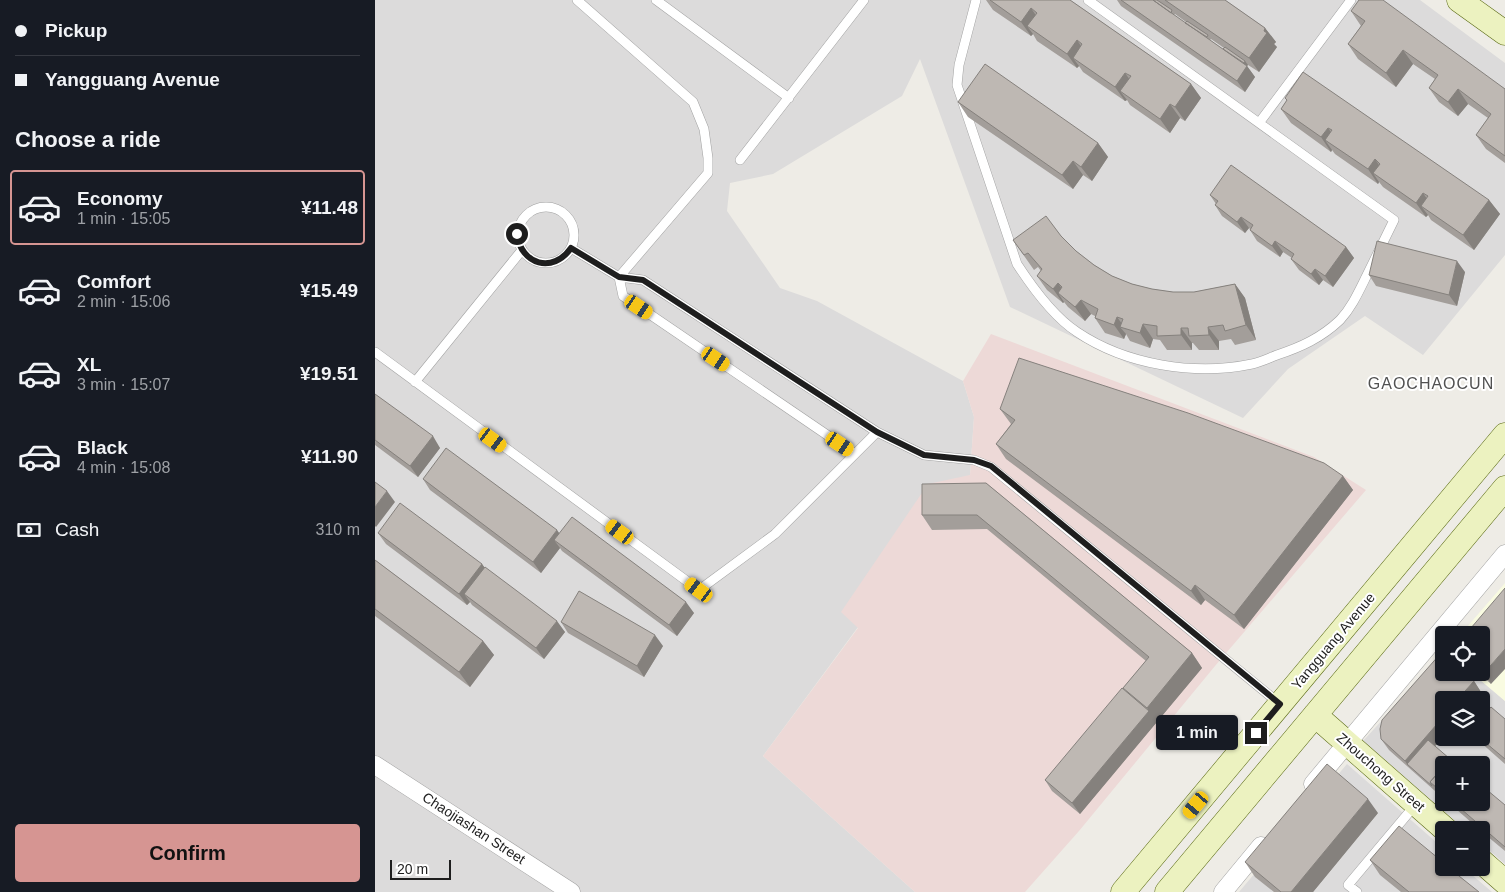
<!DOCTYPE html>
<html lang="en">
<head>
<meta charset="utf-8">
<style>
	:root { --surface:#171b24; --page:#20242c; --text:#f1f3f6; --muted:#9ea1a6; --line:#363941; --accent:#d69592 }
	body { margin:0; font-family:Arial,sans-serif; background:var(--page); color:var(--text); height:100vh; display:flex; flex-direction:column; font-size:19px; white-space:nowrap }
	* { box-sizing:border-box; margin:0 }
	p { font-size:16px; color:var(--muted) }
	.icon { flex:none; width:28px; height:28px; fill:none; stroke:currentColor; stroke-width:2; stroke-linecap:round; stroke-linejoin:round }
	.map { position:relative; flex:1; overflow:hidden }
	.side { display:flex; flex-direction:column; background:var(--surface); width:375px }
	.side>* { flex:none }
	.guide { display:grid; align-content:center; height:110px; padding:0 15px; background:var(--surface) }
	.buttons { position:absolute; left:1060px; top:626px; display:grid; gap:10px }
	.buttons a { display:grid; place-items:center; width:55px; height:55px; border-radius:5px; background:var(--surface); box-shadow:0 1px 4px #0004; font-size:25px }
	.scale { position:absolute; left:15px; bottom:12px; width:61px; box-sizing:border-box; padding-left:5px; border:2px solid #1e1e1e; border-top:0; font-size:14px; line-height:18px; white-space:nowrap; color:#1e1e1e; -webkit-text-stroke:4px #fff; paint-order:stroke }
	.end { position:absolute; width:22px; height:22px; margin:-11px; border:6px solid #1e1e1e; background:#fff; box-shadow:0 0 0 2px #fff }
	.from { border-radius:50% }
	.bubble { position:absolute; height:35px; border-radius:5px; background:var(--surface); box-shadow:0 1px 4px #0004; font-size:16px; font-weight:700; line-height:35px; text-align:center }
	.car { position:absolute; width:15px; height:30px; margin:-15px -8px; border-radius:6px; box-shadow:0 0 4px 1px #0007; background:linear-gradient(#f5c518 24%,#345 0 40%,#f5c518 0 76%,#345 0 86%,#f5c518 0) }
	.guide b { display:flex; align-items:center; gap:18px; height:48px; font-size:19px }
	.guide b+b { border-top:1px solid var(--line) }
	.guide i { width:12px; height:12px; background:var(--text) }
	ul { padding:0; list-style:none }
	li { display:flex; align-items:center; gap:15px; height:75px; margin:0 10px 8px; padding:0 5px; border:2px solid transparent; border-radius:5px }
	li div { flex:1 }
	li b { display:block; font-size:19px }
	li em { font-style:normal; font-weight:700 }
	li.on { border-color:var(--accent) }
	li>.icon { width:45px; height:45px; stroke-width:1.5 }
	h2 { padding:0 15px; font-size:22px; line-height:60px }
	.pay { display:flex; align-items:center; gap:12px; height:55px; padding:0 15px; font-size:19px }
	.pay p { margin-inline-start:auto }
	.button { display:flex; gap:10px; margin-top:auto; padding:10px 15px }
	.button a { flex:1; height:58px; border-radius:5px; background:var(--accent); color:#111; font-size:20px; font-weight:700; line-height:58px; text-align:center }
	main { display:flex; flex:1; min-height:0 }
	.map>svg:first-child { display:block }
	.residential { fill:#dcdbdb; fill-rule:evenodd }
	.commercial { fill:#edd9d7 }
	.education { fill:#f9fbe1 }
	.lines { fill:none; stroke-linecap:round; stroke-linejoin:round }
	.lane-casing { stroke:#a2a2a2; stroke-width:10 }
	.street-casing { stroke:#a2a2a2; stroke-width:19 }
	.secondary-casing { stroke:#596912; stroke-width:25 }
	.lane { stroke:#fff; stroke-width:9 }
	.street { stroke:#fff; stroke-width:18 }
	.secondary { stroke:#ecf2c0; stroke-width:24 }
	.wall { fill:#a39e9a; fill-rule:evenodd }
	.shaded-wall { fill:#85817d }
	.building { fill:#beb8b3; stroke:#85817d }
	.route { stroke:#1e1e1e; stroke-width:6 }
	.labels { text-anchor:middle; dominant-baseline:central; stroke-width:4; stroke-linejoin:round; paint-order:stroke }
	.street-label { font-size:14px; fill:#1e1e1e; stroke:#fff }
	.quarter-label { font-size:16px; letter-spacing:1px; fill:#515151; stroke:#fff }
</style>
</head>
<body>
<main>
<section class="side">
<div class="guide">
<b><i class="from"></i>Pickup</b>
<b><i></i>Yangguang Avenue</b>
</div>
<h2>Choose a ride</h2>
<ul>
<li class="on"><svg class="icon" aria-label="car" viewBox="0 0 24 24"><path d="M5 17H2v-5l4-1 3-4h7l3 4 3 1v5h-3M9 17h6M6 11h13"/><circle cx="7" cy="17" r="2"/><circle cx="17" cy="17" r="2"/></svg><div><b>Economy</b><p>1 min · 15:05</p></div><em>¥11.48</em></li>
<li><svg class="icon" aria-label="car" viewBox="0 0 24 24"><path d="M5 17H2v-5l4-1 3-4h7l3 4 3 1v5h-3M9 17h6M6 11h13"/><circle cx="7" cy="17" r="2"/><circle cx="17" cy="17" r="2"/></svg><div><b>Comfort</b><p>2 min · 15:06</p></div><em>¥15.49</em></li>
<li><svg class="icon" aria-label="car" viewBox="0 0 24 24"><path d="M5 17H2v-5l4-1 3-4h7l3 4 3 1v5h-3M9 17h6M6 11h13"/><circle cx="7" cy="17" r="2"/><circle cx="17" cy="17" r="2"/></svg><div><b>XL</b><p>3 min · 15:07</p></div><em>¥19.51</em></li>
<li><svg class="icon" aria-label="car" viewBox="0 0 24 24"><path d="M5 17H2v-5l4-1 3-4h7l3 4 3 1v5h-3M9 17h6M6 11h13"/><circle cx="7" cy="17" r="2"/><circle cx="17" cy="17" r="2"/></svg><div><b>Black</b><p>4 min · 15:08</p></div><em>¥11.90</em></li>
</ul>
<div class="pay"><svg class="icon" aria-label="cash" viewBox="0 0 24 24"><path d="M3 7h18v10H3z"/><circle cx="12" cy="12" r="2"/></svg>Cash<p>310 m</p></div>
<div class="button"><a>Confirm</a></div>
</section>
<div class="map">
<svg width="1130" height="892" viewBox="0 0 1130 892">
	<rect width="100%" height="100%" fill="#eeece6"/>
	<!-- residential -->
	<path class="residential" d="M 0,0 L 1045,0 L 1130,63 L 1130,255 L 1048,355 L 990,316 L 913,369 L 868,418 L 635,307 L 545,59 L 527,96 L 398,174 L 355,183 L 352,211 L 405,288 L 442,301 L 588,381 L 599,417 L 595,475 L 388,756 L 540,892 L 0,892 Z
		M 1069,653 L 1069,672 L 1097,673 L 1130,701 L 1130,864 L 1106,843 L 1106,830 L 1091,830 L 988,741 ZM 1069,700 L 1106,700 L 1106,738 L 1069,738 ZM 1069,765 L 1106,765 L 1106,802 L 1069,802 Z
		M 972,764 L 1069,849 L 1069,868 L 1089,868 L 1117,892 L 864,892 Z"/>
	<!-- commercial -->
	<path class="commercial" d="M 616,334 L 939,457 L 991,490 L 840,666 L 704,831 L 650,892 L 540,892 L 388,756 L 483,628 L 466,612 L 553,484 L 595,475 L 599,417 L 588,381 Z"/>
	<!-- education -->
	<path class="education" d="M 1130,583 L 1130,701 L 1097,673 L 1106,672 L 1106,635 L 1085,635 Z"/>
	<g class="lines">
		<!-- lane casing -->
		<g class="lane-casing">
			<path id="lane" d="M 202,0 L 318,102 L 329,129 L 333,158 L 333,173 L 244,277
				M 281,0 L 414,98
				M 601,0 L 584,65 L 582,85 L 642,264 C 657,287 679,317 702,332 C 751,365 820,376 877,364 C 886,362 894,358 902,355 C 926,347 946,338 965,320 C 977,307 984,291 992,275 C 1001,257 1010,238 1019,220 L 713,0
				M 884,123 L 976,0
				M 365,160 L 489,0
				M143 235a28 28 0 1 1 56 0a28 28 0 1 1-56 0Z
				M 196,248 L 244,277 L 268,280 L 502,432 L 549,455 L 599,460 L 616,467 L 905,704
				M 244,277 L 248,296 L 480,454
				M 0,352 L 324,590 L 400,534 L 502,432
				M 40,382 L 147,250
				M 982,892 L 973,885 L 1041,804"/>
		</g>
		<!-- street casing -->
		<g class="street-casing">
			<path id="street" d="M 0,765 L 196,892
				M 938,784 L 1130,554
				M 848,892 L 886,846"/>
		</g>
		<!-- secondary casing -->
		<g class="secondary-casing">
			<path id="secondary" d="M 1084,0 L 1130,33
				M 940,715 L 1071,830
				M 1106,861 L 1130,882
				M 748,892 L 1130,435
				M 792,892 L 1130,488"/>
		</g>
		<!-- lane -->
		<use href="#lane" class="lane"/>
		<!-- street -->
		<use href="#street" class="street"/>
		<!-- secondary -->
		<use href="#secondary" class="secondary"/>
	</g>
	<!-- wall -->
	<path class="wall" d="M 611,0 L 695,0 L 816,84 L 826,98 L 810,121 L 805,118 L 795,133 L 755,105 L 752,100 L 750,101 L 708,72 L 704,66 L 702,68 L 662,41 L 658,34 L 656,36 L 618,10 Z
		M 742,0 L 850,0 L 890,28 L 901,42 L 899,44 L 902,47 L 884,72 L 873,65 L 872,66 L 880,77 L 870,92 L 746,6 ZM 800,14 L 811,22 L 810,23 L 799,15 ZM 836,39 L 849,48 L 848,49 L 835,40 Z
		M 976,11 L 1130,89 L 1130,163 L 1111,149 L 1101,135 L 1113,118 L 1093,104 L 1083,116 L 1064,102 L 1054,88 L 1060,79 L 1038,64 L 1021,87 L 983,59 L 973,44 L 986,26 Z
		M 910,98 L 1114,200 L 1125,214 L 1099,250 L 1056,220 L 1053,215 L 1051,217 L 1008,187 L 1004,182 L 1003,184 L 960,154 L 957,150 L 956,152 L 916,123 L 906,109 L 912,100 Z
		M 583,102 L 723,143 L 733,157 L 717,181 L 708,175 L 698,189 L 593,117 Z
		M 835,195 L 971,247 L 979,258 L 958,287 L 948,280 L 944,285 L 924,270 L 916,259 L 917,258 L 908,252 L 905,257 L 882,241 L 875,230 L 875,229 L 874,228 L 870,233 L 847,216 L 840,205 L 841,204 Z
		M 686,236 L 701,251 L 719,265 L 737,276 L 757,284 L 777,289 L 798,292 L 819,292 L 860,284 L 870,298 L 881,340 L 860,345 L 856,339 L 844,341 L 844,350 L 824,350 L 818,343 L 817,343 L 817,350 L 792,350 L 785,340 L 778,339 L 775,348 L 755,341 L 751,334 L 749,339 L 730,333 L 720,318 L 720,316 L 716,314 L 710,321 L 693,307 L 689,302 L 688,303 L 672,290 L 662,276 L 666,271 L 663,267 L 659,270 L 638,240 Z
		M 1090,272 L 1082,306 L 1001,286 L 994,275 Z
		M 0,394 L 65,448 L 43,477 L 0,445 Z
		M 625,409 L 968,476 L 978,490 L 869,629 L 830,600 L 826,605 L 631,459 L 621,444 L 636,424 Z
		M 48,479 L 184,534 L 319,613 L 302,636 L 187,551 L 185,548 L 166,573 L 55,490 Z
		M 611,483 L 817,653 L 827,668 L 705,814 L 677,791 L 670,780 L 751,691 L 748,688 L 771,661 L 612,529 L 557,530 L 547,515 Z
		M 3,533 L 107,564 L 109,567 L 190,632 L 169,659 L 97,605 L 95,602 L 92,605 L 11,544 Z
		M 0,560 L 108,641 L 119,655 L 95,687 L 0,616 Z
		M 186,622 L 288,646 L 269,677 L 193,633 Z
		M 1106,635 L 1116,684 L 1103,672 L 1106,672 Z
		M 1099,681 L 1106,692 L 1060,746 L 1075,759 L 1069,765 L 1069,799 L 1014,750 L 1006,739 Z
		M 1130,719 L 1130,764 L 1104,741 L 1101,738 L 1106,738 Z
		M 1073,802 L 1106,802 L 1130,805 L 1130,851 L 1106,831 L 1106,830 L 1105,830 Z
		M 1003,813 L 938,892 L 899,892 L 880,877 L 870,862 Z
		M 995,860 L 1104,892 L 1026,892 L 1005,875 Z"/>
	<!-- shaded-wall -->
	<path class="shaded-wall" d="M 656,8 L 666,23 L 652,26 L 658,34 L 656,36 L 646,22 Z
		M 890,28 L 901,42 L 899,44 L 902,47 L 884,72 L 874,58 Z
		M 702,40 L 712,55 L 698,58 L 704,66 L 702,68 L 692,54 Z
		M 1028,50 L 1038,64 L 1021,87 L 1011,73 Z
		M 870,61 L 873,65 L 872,66 L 880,77 L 870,92 L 862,81 L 867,66 Z
		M 750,73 L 760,87 L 745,91 L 752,100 L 750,101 L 740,87 Z
		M 816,84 L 826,98 L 810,121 L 800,107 Z
		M 1083,89 L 1093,104 L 1083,116 L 1073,102 Z
		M 795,104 L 805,118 L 795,133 L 785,119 Z
		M 953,128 L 963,142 L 950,140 L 957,150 L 956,152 L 946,137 Z
		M 723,143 L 733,157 L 717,181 L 706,167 Z
		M 1000,159 L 1010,174 L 998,173 L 1004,182 L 1003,184 L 993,169 Z
		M 698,161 L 708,175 L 698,189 L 687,175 Z
		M 1048,193 L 1058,208 L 1046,206 L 1053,215 L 1051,217 L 1041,203 Z
		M 1114,200 L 1125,214 L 1099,250 L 1088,235 Z
		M 866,217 L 874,228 L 870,233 L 862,222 Z
		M 900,241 L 908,252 L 905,257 L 897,246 Z
		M 971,247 L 979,258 L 958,287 L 950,276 Z
		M 1082,261 L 1090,272 L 1082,306 L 1074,295 Z
		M 940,269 L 948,280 L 944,285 L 936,274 Z
		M 683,283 L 693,298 L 683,293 L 689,302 L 688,303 L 678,289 Z
		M 860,284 L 870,298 L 881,340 L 871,325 Z
		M 706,300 L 716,314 L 710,321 L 700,307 Z
		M 742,317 L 750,328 L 745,327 L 751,334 L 749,339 L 739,325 Z
		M 768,324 L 778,339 L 775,348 L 765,333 Z
		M 833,327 L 844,341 L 844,350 L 834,335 Z
		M 806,328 L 817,343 L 817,350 L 806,335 Z
		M 58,436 L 65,448 L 43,477 L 35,466 Z
		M 968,476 L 978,490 L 869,629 L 859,615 Z
		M 12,491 L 20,502 L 1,527 L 0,526 L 0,507 Z
		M 182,530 L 190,541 L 179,540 L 185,548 L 166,573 L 158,562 Z
		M 107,564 L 115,575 L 89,594 L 95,602 L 92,605 L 84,594 Z
		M 820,585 L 830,600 L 826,605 L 816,591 Z
		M 311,602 L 319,613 L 302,636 L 294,625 Z
		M 182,621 L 190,632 L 169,659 L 161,648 Z
		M 280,635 L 288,646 L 269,677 L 262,666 Z
		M 108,641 L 119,655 L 95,687 L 84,672 Z
		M 1130,649 L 1130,669 L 1116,684 L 1109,673 Z
		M 817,653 L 827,668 L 705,814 L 697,803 L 774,711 L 772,708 Z
		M 1099,681 L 1106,692 L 1100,700 L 1082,700 Z
		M 1069,716 L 1069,736 L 1039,770 L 1032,764 L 1037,772 L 1030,761 Z
		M 993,799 L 1003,813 L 938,892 L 916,892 Z"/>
	<!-- building -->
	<path class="building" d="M 615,0 L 695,0 L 816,84 L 800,107 L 795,104 L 785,119 L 745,91 L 756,76 L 750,73 L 740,87 L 698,58 L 707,44 L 702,40 L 692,54 L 652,26 L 662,13 L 656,8 L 646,22 Z
		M 746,0 L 778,0 L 872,66 L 862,81 Z
		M 778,0 L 782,0 L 797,10 L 796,13 Z
		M 790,0 L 850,0 L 890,28 L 889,31 L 892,33 L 874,58 Z
		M 984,0 L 1008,0 L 1130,89 L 1130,156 L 1101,135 L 1116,114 L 1083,89 L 1073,102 L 1054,88 L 1063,75 L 1028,50 L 1011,73 L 973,44 L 990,21 L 976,11 Z
		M 812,21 L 833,35 L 832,37 L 810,23 Z
		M 850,47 L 870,61 L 869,63 L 848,49 Z
		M 610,64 L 723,143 L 706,167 L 698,161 L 687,175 L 583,102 Z
		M 928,72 L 1114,200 L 1088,235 L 1046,206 L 1053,196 L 1048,193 L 1041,203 L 998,173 L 1005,164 L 1000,159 L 993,169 L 950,140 L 957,130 L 953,128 L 946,137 L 906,109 L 912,100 L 910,98 Z
		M 856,165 L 971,247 L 950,276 L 940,269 L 936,274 L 916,259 L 919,254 L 900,241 L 897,246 L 875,230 L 878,225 L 866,217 L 862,222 L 840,205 L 843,201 L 835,195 Z
		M 671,216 L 686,236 L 701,251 L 719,265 L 737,276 L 757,284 L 777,289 L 798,292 L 819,292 L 860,284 L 871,325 L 850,331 L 848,325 L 833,327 L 834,335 L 814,336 L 813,328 L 806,328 L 806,335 L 782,336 L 782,326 L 768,324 L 765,333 L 745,327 L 748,319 L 742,317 L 739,325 L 720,318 L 723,309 L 706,300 L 700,307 L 683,293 L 687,287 L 683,283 L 678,289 L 662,276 L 667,269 L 653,253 L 649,255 L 638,240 Z
		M 1002,241 L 1082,261 L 1074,295 L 994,275 Z
		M 644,358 L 813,413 L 949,463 L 968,476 L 859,615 L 820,585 L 816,591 L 621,444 L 640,420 L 625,409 Z
		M 0,394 L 58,436 L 35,466 L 0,440 Z
		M 71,448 L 182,530 L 158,562 L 48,479 Z
		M 0,482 L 12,491 L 0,507 Z
		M 611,483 L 817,653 L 772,708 L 748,688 L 774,657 L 602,515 L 547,515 L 547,484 Z
		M 25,503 L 107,564 L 84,594 L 3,533 Z
		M 197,517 L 311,602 L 294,625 L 179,540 Z
		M 0,560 L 108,641 L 84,672 L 0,609 Z
		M 110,567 L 182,621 L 161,648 L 89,594 Z
		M 1130,588 L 1130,649 L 1109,673 L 1106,671 L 1106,635 L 1090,635 Z
		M 204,591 L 280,635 L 262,666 L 186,622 Z
		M 1066,653 L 1069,655 L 1069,672 L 1089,672 L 1099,681 L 1082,700 L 1069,700 L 1069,716 L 1030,761 L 1006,739 L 1005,729 L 1007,720 Z
		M 747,688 L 774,711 L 697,803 L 670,780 Z
		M 1116,707 L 1130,719 L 1130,759 L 1105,738 L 1106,738 L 1106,718 Z
		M 1053,740 L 1075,759 L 1070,765 L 1069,765 L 1069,766 L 1055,782 L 1057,786 L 1032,764 Z
		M 1076,758 L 1083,765 L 1070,765 Z
		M 952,764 L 993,799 L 916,892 L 906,892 L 870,862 Z
		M 1069,766 L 1069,794 L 1055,782 Z
		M 1106,785 L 1130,805 L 1130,847 L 1078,802 L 1106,802 Z
		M 1024,826 L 1069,863 L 1069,868 L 1074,868 L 1104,892 L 1034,892 L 995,860 Z"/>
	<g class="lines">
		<!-- route -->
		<path class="route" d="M 142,234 C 146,265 178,274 196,248 L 244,277 L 268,280 L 502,432 L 549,455 L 599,460 L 616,466 L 905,704 L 881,733"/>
	</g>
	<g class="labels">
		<!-- street labels -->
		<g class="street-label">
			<text transform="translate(958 641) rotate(-50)">Yangguang Avenue</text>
			<text transform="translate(1006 772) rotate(41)">Zhouchong Street</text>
			<text transform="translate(99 828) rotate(33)">Chaojiashan Street</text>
		</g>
		<!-- quarter labels -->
		<g class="quarter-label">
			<text x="1056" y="383">GAOCHAOCUN</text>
		</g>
	</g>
</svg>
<div class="buttons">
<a><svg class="icon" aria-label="locate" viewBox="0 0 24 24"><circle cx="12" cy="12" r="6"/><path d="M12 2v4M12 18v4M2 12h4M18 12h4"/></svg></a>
<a><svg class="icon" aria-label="layers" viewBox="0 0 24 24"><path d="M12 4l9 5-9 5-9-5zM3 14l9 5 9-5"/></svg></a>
<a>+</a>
<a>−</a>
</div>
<div class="scale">20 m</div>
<i class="end from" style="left:142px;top:234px"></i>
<i class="end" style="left:881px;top:733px"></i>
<div class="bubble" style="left:781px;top:715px;width:82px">1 min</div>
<i class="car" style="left:264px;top:307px;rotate:124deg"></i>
<i class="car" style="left:341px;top:359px;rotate:124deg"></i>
<i class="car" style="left:118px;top:440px;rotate:126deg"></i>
<i class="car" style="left:465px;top:444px;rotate:124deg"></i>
<i class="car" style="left:245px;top:532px;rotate:306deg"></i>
<i class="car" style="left:324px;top:590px;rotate:306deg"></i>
<i class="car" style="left:821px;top:805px;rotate:220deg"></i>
</div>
</main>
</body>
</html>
